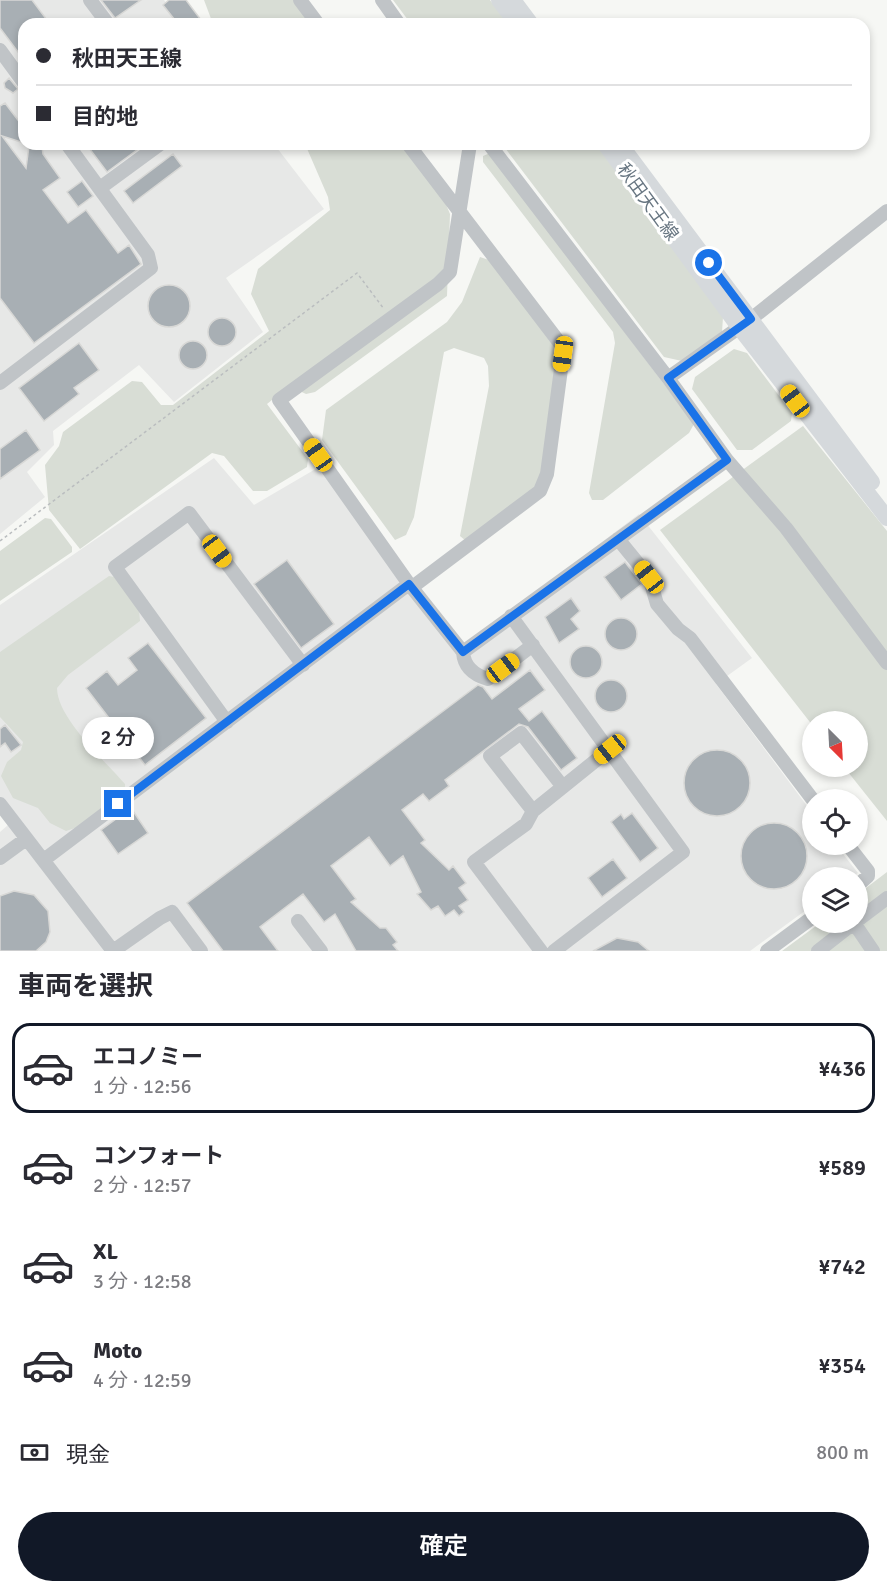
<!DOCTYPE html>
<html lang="ja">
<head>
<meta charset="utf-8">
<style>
	:root { --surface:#fff; --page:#f7f7f7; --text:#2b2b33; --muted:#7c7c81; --line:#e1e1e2; --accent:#111827 }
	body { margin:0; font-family:Signika,"Noto Sans JP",sans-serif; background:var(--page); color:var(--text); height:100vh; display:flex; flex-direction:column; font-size:22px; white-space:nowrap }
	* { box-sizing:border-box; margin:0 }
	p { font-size:20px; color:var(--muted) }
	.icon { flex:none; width:33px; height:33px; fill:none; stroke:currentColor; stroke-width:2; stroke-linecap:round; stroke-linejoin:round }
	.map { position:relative; height:951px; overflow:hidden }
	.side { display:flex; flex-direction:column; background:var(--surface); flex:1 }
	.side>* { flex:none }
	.top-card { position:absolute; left:18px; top:18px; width:852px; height:132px; border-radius:18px; box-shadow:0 3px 9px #0003; display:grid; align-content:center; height:132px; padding:0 18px; background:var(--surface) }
	.needle { width:39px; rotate:156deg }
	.fabs { position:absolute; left:802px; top:711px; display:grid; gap:12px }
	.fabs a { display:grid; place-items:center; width:66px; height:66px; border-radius:50%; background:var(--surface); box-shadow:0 3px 9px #0003; font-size:30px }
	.end { position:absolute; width:27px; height:27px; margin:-14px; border:8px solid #1a73e8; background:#fff; box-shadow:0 0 0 3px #fff }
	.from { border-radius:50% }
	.bubble { position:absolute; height:42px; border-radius:21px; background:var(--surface); box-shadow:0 3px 9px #0003; font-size:20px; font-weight:600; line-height:42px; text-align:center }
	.car { position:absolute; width:18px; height:36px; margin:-18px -9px; border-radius:8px; box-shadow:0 0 4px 2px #0007; background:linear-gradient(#f5c518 24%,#345 0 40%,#f5c518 0 76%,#345 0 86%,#f5c518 0) }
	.top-card b { display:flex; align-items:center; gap:21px; height:57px; font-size:22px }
	.top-card b+b { border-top:2px solid var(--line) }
	.top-card i { width:15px; height:15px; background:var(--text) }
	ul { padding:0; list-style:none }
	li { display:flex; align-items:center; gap:18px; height:90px; margin:0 12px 9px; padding:0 6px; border:3px solid transparent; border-radius:18px }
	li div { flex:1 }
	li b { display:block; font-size:22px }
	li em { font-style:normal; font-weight:600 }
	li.on { border-color:var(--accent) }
	li>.icon { width:54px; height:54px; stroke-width:1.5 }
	h2 { padding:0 18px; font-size:27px; line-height:72px }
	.pay { display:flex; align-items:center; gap:15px; height:66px; padding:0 18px; font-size:22px }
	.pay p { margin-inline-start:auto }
	.action { display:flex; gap:12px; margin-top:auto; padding:12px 18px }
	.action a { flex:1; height:69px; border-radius:36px; background:var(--accent); color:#fff; font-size:24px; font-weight:600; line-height:69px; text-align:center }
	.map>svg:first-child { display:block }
	.built { fill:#e7e8e7 }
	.green { fill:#d8ddd5 }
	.building { fill:#a8afb4; stroke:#d8d8d6; stroke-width:1.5 }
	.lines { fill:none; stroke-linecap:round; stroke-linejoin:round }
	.path { stroke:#babdbf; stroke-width:1.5; stroke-dasharray:3 3; stroke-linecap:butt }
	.minor { stroke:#c0c4c7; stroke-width:14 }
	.major { stroke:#d5d9dc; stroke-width:16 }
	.route { stroke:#1a73e8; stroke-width:8 }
	.labels { text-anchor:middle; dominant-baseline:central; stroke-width:6; stroke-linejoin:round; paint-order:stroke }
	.street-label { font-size:18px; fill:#687682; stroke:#fff }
</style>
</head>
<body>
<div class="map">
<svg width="887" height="951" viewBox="0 0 887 951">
	<rect width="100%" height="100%" fill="#f6f7f4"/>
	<!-- built -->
	<path class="built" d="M 0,0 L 164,0 L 182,24 L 24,24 L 24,144 L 274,144 L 324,209 L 226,278 L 263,332 L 174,402 L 139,365 L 53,431 L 54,445 L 27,472 L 45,497 L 0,534 Z
		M 214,458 L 254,505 L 319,467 L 455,653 L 639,514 L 752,658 L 716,684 L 813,814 L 813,844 L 836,845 L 858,873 L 852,877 L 813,878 L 813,905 L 750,951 L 0,951 L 0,832 L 8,825 L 0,814 L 0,605 Z"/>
	<!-- green -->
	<path class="green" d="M 204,0 L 293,0 L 311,24 L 213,24 Z
		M 393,0 L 490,0 L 508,24 L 411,24 Z
		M 305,144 L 402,144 L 443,197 L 450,214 L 447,296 L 315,392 L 306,394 L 289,386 L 267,404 L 308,459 L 307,467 L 267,491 L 253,491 L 224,456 L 212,453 L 80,549 L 49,510 L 45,465 L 59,446 L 63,432 L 132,381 L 142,382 L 161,405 L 173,405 L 269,331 L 251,294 L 258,269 L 330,210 L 328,197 Z
		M 502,144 L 596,144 L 723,317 L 722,332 L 682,361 L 664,357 Z
		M 490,153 L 694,424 L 689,433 L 603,500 L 592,500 L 589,493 L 615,343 L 613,332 L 483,162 L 483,156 Z
		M 480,257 L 489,260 L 554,346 L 558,357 L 544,471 L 537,487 L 466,541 L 460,536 L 489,386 L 488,366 L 484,358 L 454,348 L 444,352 L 414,517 L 406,535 L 395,540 L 322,440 L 326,410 L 447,322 L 462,302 Z
		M 734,349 L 747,353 L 792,413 L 791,421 L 752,450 L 737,450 L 692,389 L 695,377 Z
		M 803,426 L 887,531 L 887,821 L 844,767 L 858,766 L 858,722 L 813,722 L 813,726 L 660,530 Z
		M 45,518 L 51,519 L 72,547 L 72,552 L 0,601 L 0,551 Z
		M 109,576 L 114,577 L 139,610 L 140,621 L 68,675 L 57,688 C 57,718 105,761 125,784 L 125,789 L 78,827 L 66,831 L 50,823 L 38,808 L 13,798 L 1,776 L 7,762 L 21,750 L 23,742 L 0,717 L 0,652 Z
		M 887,872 L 887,951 L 782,951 L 820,923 L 858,922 L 858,894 Z"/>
	<!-- building -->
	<path class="building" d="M 0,0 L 32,0 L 50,24 L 24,24 L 24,60 L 0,28 Z
		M 101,0 L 141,0 L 115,18 Z
		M 169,0 L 186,0 L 204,24 L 178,24 L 163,5 Z
		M 9,78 L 18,89 L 13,93 L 5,88 L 4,83 Z
		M 5,103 L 24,128 L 24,143 L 2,136 L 26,168 L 29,146 L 37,144 L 42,147 L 43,154 L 60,178 L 43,190 L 68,223 L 86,210 L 118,253 L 129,245 L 141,264 L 34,343 L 0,298 L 0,106 Z
		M 86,144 L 145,144 L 107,172 Z
		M 173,154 L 182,166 L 133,203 L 124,191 Z
		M 82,181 L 93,196 L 78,207 L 67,192 Z
		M148 306a21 21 0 1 1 42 0a21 21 0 1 1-42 0Z
		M208 332a14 14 0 1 1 28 0a14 14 0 1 1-28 0Z
		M179 355a14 14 0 1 1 28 0a14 14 0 1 1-28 0Z
		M 79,343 L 99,370 L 74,388 L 79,394 L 44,421 L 19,388 Z
		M 26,430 L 40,450 L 0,479 L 0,449 Z
		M 287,560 L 334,624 L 301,648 L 254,584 Z
		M 625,562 L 642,584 L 621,600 L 604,577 Z
		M 571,598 L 580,611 L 571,619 L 579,629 L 559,643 L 545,617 Z
		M605 634a16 16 0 1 1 32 0a16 16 0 1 1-32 0Z
		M 148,643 L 206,718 L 145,765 L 86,688 L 107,671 L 118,685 L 137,670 L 128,658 Z
		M570 662a16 16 0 1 1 32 0a16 16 0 1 1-32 0Z
		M 530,670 L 545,690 L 519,709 L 529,721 L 542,711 L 577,758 L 561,770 L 528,727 L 519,724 L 445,780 L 449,786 L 429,801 L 423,794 L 402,810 L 425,840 L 421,843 L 449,870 L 453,866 L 466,883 L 459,888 L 468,900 L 459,906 L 464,912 L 459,916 L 454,910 L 445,916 L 438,906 L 431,910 L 417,894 L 421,892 L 403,856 L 390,866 L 369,837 L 331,866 L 356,899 L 351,902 L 380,928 L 386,928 L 397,942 L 393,945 L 398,951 L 356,951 L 335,914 L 324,922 L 303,894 L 260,927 L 278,951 L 223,951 L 187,903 L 478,685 L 483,687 L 492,699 Z
		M595 696a16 16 0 1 1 32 0a16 16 0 1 1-32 0Z
		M 5,725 L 21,745 L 11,752 L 5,743 L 0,747 L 0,729 Z
		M684 783a33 33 0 1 1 66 0a33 33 0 1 1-66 0Z
		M 131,808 L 148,833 L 118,854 L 101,830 Z
		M 632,813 L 658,848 L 640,862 L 611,822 L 621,814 L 624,819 Z
		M741 856a33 33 0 1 1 66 0a33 33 0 1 1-66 0Z
		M 613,859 L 627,878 L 602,897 L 588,878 Z
		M 14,891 L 34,895 L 48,911 L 50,932 L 46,942 L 36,951 L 0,951 L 0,896 Z
		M 617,938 L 638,942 L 649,951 L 593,951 Z"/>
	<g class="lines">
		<!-- path -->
		<path class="path" d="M 0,541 L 357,273 L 384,309"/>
		<!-- minor -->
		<path class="minor" d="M 90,0 L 108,24
			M 300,0 L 318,24
			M 382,0 L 399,24
			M 0,50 L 24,83
			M 408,144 L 562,346 L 563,354 L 547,474 L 540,491 L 411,588
			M 470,144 L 450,272 L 438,284 L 279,400 L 409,584 L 463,652 L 727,460
			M 489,144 L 668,378 L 727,460 L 786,528 L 887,663
			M 100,188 L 160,144
			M 668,378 L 751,319 L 887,211
			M 0,383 L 151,268 L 148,255 L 67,144
			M 618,539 L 649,577 L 657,604 L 678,629 L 690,638 L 813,800
			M 511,616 L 683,852 L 554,951
			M 463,652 C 464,667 474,675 488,679 L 533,645
			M 227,722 L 115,567 L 189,513 L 303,665
			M 0,804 L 113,951 L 160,918 L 172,912 L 201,951
			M 533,811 L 490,756 L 521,733 L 563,787
			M 847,844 L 868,871 L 868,876 L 858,885
			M 0,858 L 26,839
			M 45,859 L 409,584
			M 858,920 L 887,898
			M 298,921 L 321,951
			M 854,923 L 873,951
			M 541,951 L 474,862 L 526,824 L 533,811 L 610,749
			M 767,951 L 813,917
			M 818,951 L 855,922"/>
		<!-- major -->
		<path class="major" d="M 499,0 L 517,24
			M 513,0 L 531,24
			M 605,144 L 739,327 L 887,518
			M 620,144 L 872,482"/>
	</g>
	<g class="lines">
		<!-- route -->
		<path class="route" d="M 118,804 L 409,584 L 463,652 L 727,460 L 668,378 L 751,319 L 709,263"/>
	</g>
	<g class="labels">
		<!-- street labels -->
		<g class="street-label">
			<text transform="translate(648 202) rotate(54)">秋田天王線</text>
		</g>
	</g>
</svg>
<div class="fabs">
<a><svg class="needle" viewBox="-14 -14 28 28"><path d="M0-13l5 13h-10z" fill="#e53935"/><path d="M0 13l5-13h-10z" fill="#7c7c81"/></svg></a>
<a><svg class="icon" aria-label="locate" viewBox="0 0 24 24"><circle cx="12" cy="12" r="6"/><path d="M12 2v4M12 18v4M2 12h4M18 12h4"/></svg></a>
<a><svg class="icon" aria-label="layers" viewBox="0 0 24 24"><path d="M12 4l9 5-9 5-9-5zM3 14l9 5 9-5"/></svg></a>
</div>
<i class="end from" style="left:709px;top:263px"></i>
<i class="end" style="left:118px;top:804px"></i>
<div class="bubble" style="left:82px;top:717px;width:72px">2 分</div>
<i class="car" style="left:563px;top:354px;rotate:188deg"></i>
<i class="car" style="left:795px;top:401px;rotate:323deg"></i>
<i class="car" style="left:318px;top:455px;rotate:325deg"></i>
<i class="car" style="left:217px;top:551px;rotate:143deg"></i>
<i class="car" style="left:649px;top:577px;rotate:322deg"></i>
<i class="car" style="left:503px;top:668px;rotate:53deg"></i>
<i class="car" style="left:610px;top:749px;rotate:231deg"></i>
<div class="top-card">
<b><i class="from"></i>秋田天王線</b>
<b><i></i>目的地</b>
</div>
</div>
<section class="side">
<h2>車両を選択</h2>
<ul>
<li class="on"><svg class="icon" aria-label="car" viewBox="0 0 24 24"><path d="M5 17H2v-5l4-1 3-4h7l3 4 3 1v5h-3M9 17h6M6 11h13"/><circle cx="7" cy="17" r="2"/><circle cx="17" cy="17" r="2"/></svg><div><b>エコノミー</b><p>1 分 · 12:56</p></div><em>¥436</em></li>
<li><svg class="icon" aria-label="car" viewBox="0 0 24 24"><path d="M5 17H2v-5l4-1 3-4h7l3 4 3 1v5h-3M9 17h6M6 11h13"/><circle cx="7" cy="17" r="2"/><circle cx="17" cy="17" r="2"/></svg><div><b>コンフォート</b><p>2 分 · 12:57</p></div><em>¥589</em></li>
<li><svg class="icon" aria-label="car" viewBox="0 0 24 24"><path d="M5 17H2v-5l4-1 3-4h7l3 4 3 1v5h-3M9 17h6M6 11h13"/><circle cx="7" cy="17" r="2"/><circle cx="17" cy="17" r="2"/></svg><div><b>XL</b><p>3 分 · 12:58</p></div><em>¥742</em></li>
<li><svg class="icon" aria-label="car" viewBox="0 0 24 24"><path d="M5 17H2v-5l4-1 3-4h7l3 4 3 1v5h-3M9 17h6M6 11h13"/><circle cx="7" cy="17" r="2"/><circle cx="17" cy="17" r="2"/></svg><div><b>Moto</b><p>4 分 · 12:59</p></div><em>¥354</em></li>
</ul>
<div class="pay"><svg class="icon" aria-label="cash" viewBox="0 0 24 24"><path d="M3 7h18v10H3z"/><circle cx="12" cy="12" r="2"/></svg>現金<p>800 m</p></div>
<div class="action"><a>確定</a></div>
</section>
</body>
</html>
